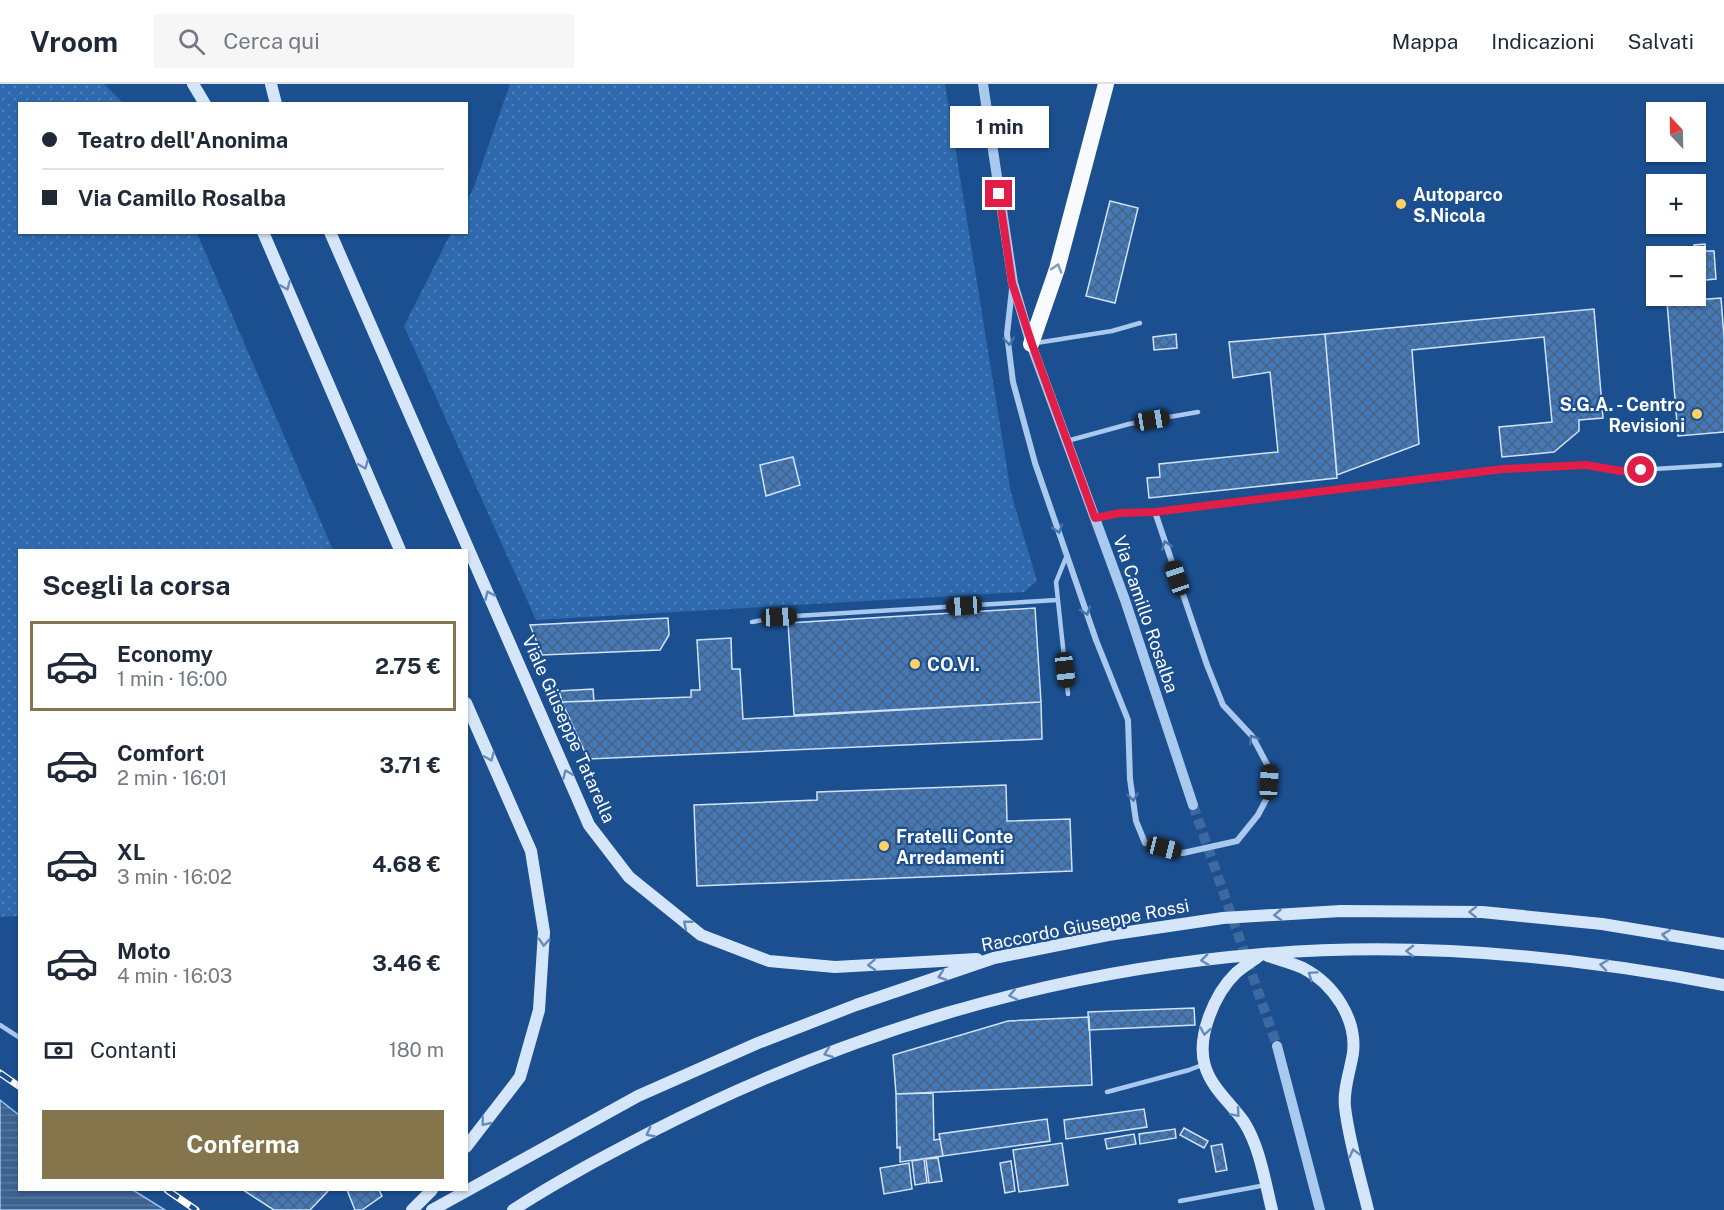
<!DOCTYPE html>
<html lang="it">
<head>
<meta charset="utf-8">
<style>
	:root { --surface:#fff; --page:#f6f6f7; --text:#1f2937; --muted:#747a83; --line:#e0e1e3; --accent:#84754c }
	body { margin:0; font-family:"Public Sans",sans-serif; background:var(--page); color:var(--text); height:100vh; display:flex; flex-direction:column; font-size:22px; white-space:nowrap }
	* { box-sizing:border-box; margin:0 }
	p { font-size:20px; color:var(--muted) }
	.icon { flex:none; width:33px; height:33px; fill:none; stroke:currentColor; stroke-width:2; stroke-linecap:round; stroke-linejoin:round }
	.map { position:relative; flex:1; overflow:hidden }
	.drawer { position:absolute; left:18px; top:465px; width:450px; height:642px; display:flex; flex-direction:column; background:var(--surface); border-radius:0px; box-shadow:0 2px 4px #0004 }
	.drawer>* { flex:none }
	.top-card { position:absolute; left:18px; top:18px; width:450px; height:132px; border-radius:0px; box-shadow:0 2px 4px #0004; display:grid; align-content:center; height:132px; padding:0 24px; background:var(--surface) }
	.needle { width:39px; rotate:338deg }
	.fabs { position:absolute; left:1646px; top:18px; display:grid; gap:12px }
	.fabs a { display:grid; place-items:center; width:60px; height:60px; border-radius:0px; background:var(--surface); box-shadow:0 2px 4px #0004; font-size:30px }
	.end { position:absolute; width:27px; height:27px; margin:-14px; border:8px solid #e11d48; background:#fff; box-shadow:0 0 0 3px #fff }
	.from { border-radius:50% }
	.bubble { position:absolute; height:42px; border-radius:0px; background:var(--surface); box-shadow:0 2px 4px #0004; font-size:20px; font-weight:700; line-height:42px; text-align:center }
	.car { position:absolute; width:18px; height:36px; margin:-18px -9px; border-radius:8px; box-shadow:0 0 4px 2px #0007; background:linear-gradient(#222 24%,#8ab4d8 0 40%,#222 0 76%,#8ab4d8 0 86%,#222 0) }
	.top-card b { display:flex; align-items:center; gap:21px; height:57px; font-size:22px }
	.top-card b+b { border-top:2px solid var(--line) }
	.top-card i { width:15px; height:15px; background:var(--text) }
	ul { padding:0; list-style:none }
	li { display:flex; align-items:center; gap:18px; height:90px; margin:0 12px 9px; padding:0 12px; border:3px solid transparent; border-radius:0px }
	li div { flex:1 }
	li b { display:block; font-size:22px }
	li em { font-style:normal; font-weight:700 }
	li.active { border-color:var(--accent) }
	li>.icon { width:54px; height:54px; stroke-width:1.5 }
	h2 { padding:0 24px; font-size:27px; line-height:72px }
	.pay { display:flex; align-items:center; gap:15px; height:66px; padding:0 24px; font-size:22px }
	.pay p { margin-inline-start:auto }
	.action { display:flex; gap:12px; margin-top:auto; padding:12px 24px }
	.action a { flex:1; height:69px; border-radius:0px; background:var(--accent); color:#fff; font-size:24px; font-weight:700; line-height:69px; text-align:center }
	header { display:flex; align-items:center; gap:36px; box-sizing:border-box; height:84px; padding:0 30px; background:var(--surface); border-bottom:2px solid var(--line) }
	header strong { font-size:28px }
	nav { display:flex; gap:33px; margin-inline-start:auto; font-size:21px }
	.search { width:420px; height:54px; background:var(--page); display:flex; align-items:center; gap:15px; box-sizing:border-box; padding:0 21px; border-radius:0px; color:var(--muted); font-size:22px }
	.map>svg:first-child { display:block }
	.grass { fill:url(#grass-dots) }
	.water { fill:url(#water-rules); stroke:#9cc4f0; stroke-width:1.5 }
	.building { fill:url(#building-cross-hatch); stroke:#cfe3fa; stroke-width:1.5 }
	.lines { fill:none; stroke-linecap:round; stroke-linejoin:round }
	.tertiary-tunnel { stroke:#3d69a0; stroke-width:10; stroke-dasharray:10 5; stroke-linecap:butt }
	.service { stroke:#a9c9ee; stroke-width:4.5 }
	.minor { stroke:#a9c9ee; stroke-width:6 }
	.tertiary { stroke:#a9c9ee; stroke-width:10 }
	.secondary { stroke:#d6e6fa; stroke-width:12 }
	.trunk { stroke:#f8faff; stroke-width:16 }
	.rail-casing { stroke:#fff; stroke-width:7 }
	.rail { stroke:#1b4f8f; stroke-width:4.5; stroke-dasharray:14; stroke-linecap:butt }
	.oneway { stroke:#7e9cc1 }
	.oneway2 { stroke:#668bba }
	.oneway3 { stroke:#4674ac }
	.route { stroke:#e11d48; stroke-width:8 }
	.poi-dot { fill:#ffd166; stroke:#1b4f8f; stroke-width:2 }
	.labels { text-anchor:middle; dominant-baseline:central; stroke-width:4.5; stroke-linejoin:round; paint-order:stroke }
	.poi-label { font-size:18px; font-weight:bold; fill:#fff; stroke:#1b4f8f; text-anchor:start }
	.street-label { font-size:18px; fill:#fff; stroke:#1b4f8f }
</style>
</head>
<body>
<header>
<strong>Vroom</strong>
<div class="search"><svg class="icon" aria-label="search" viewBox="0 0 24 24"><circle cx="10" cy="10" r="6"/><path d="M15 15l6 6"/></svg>Cerca qui</div>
<nav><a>Mappa</a><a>Indicazioni</a><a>Salvati</a></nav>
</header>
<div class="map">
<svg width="1724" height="1126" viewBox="0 0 1724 1126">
	<defs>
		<pattern id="grass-dots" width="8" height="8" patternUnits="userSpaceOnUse" patternTransform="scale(1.5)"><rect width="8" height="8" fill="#2e69ad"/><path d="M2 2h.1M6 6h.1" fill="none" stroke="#4d80b9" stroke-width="1.8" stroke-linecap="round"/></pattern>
		<pattern id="water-rules" width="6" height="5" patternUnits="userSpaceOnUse" patternTransform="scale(1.5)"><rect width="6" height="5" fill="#3c6290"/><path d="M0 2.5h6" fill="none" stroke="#597aa1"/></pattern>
		<pattern id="building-cross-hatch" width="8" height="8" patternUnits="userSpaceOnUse" patternTransform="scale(1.5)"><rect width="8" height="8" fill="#4478b7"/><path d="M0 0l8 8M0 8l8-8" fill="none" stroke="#486282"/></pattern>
	</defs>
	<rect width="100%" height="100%" fill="#1b4f8f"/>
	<!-- grass -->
	<path class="grass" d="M 0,0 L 104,0 L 123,19 L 20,20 L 20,148 L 197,149 L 333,466 L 20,466 L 19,832 L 0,833 Z
		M 510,0 L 945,0 L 1011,409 L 1037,497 L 1024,508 L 536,536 L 404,242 L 451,149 L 466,148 L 467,118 L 475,100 Z"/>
	<!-- water -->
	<path class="water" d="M 0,1016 L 19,1031 L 20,1106 L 133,1106 L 165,1126 L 0,1126 Z"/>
	<!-- building -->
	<path class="building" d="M 1110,117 L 1138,124 L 1115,219 L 1086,212 Z
		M 1705,160 L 1705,167 L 1714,167 L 1716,195 L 1695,197 L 1695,172 L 1682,172 L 1681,166 L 1695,165 L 1694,161 Z
		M 1721,214 L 1724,253 L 1724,348 L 1678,352 L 1667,218 Z
		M 1594,225 L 1603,334 L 1579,336 L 1579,347 L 1554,368 L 1502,373 L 1499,343 L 1552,338 L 1544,253 L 1412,266 L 1419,360 L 1337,391 L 1325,250 Z
		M 1176,250 L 1177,264 L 1154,266 L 1153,253 Z
		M 1325,250 L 1337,394 L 1149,414 L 1147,394 L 1160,393 L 1159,380 L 1278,368 L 1270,288 L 1233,294 L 1229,258 Z
		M 793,373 L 800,401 L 766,412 L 760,381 Z
		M 1035,524 L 1041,618 L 794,631 L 788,539 Z
		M 668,534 L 669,551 L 660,566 L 542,571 L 530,541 Z
		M 731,554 L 732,585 L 740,585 L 743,635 L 1041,618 L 1042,655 L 588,675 L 562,618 L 691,613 L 691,606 L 700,606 L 697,556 Z
		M 593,605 L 594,617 L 562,618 L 559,607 Z
		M 1006,701 L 1007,737 L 1070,735 L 1072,787 L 697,802 L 694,721 L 817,716 L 817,708 Z
		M 1194,924 L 1195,941 L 1089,946 L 1088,928 Z
		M 1089,933 L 1092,1001 L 896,1010 L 893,971 L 1008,937 Z
		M 933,1009 L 934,1056 L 940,1055 L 943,1072 L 900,1078 L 900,1063 L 897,1064 L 896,1010 Z
		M 1144,1025 L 1147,1043 L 1066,1055 L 1064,1036 Z
		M 1047,1035 L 1050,1057 L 943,1072 L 939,1050 Z
		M 1184,1044 L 1208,1057 L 1204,1064 L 1180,1051 Z
		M 1175,1045 L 1176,1054 L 1140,1060 L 1139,1050 Z
		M 1134,1050 L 1136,1060 L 1107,1065 L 1105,1055 Z
		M 1062,1059 L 1068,1101 L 1019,1108 L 1013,1066 Z
		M 1222,1060 L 1227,1086 L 1216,1088 L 1211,1062 Z
		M 938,1074 L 942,1097 L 929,1099 L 926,1075 Z
		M 924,1075 L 927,1099 L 915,1101 L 912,1077 Z
		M 1011,1077 L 1015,1107 L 1005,1109 L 1000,1079 Z
		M 909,1079 L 912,1105 L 884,1110 L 880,1084 Z
		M 243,1106 L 329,1106 L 310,1126 L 274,1126 Z
		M 347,1106 L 379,1106 L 382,1112 L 362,1126 L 355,1126 Z"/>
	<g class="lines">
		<!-- tertiary-tunnel -->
		<path class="tertiary-tunnel" d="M 1193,721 L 1277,962"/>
		<!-- service -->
		<path class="service" d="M 1036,259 L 1112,247 L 1140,239
			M 1067,357 L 1129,340 L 1198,328
			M 1155,428 L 1503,385 L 1586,381 L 1621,387 L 1720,381
			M 1067,471 L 1056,498 L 1068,610
			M 752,538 L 779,533 L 1057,516
			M 0,941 L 20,954
			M 1107,1008 L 1189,986 L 1202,981
			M 1180,1117 L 1266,1101"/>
		<!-- minor -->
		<path class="minor" d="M 1012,205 L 1007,250 L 1013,298 L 1035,379 L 1096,556 L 1128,636 L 1130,695 L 1136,737 L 1145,759 L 1183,769 L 1237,757 L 1258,731 L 1268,712 L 1269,684 L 1252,652 L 1223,621 L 1207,581 L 1155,428 L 1120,429 L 1095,434"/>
		<!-- tertiary -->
		<path class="tertiary" d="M 983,0 L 1013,199 L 1031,260 L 1125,516 L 1193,721
			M 1277,962 L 1320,1126"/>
		<!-- secondary -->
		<path class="secondary" d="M 193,0 L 205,20
			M 271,0 L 276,20
			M 263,148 L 400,466
			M 330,148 L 589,741 L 629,793 L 701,851 L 769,877 L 835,883 L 977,875
			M 466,619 L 531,767 L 544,848 L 539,926 L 520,993 L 466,1063
			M 1262,870 C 1254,876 1244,882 1236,889 C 1215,909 1196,953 1205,982 C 1212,1005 1231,1019 1244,1038 C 1260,1063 1265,1098 1272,1126
			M 1268,872 C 1280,876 1292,879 1303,884 C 1334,900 1357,935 1353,969 C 1350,988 1343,1005 1345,1023 C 1349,1058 1360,1092 1368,1126
			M 412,1126 L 432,1106
			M 432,1126 L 638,1012 L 758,959 L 856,921 L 994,874 L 1108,851 L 1223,834 L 1341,827 L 1482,828 L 1602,840 L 1724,860
			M 513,1126 C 557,1097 605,1072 651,1048 C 842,950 1049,887 1263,870 C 1417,857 1573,872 1724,901"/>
		<!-- trunk -->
		<path class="trunk" d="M 1031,260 L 1057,185 L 1106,0"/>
		<!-- rail casing -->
		<g class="rail-casing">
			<path id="rail" d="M 0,989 L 20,1003
				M 167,1106 L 196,1126"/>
		</g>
		<!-- rail -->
		<use href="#rail" class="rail"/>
	</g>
	<!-- one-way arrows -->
	<defs><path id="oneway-chevron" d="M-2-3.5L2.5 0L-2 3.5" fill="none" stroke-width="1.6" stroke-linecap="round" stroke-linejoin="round" transform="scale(1.5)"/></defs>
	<use class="oneway" href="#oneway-chevron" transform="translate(1057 184) rotate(-73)"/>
	<g class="oneway2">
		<use href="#oneway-chevron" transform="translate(286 202) rotate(67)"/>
		<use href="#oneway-chevron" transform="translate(364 381) rotate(67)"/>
		<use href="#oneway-chevron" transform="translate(489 511) rotate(-114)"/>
		<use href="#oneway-chevron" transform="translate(490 673) rotate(67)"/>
		<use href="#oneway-chevron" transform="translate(567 690) rotate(-113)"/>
		<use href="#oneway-chevron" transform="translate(1473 828) rotate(-179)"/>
		<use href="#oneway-chevron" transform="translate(1278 831) rotate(177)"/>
		<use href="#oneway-chevron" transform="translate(687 840) rotate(-141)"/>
		<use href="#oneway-chevron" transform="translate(1666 851) rotate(-171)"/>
		<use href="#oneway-chevron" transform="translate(544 858) rotate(94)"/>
		<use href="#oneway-chevron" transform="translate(1410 867) rotate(-179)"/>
		<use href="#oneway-chevron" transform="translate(1205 876) rotate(173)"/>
		<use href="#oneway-chevron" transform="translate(872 881) rotate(177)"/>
		<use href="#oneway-chevron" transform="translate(1604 881) rotate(-172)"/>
		<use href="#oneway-chevron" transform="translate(1312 891) rotate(-145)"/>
		<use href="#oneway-chevron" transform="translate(942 892) rotate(161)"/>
		<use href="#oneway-chevron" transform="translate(1013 911) rotate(168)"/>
		<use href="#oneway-chevron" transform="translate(1205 947) rotate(99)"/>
		<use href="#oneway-chevron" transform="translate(828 969) rotate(160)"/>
		<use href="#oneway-chevron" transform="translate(1236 1029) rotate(49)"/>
		<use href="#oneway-chevron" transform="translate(485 1038) rotate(129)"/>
		<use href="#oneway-chevron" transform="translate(650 1049) rotate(153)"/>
		<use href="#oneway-chevron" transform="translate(1354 1069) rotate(-104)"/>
	</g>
	<g class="oneway3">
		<use href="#oneway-chevron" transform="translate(1009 257) rotate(85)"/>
		<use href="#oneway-chevron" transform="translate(1058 445) rotate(71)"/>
		<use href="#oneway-chevron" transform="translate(1166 461) rotate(-109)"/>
		<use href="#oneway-chevron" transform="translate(1086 527) rotate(71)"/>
		<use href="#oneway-chevron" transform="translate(1253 655) rotate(-124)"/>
		<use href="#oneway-chevron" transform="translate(1133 713) rotate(82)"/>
	</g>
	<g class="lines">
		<!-- route -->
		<path class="route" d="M 999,110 L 1012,199 L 1032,260 L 1095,434 L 1120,429 L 1155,428 L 1503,385 L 1586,381 L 1621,387 L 1641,386"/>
	</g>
	<!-- markers -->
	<g class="poi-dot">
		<circle cx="1401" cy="120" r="6"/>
		<circle cx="1697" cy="330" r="6"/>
		<circle cx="915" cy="580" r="6"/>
		<circle cx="884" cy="762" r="6"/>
	</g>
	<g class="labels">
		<!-- poi labels -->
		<g class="poi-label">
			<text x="1413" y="110">Autoparco<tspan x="1413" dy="21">S.Nicola</tspan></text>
			<text x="1685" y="320" text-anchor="end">S.G.A. - Centro<tspan x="1685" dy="21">Revisioni</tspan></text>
			<text x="927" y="580">CO.VI.</text>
			<text x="896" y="752">Fratelli Conte<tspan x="896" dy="21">Arredamenti</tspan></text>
		</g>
		<!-- street labels -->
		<g class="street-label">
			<text transform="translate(1146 530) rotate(71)">Via Camillo Rosalba</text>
			<text transform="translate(569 645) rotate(66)">Viale Giuseppe Tatarella</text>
			<text transform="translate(1085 841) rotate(-11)">Raccordo Giuseppe Rossi</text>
		</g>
	</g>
</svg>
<div class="fabs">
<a><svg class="needle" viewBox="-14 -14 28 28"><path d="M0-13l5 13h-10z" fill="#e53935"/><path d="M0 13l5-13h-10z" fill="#747a83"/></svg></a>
<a>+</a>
<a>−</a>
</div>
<i class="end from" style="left:1641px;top:386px"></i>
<i class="end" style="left:999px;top:110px"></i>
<div class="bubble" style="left:950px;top:22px;width:99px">1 min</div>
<i class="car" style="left:1152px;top:336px;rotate:80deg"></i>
<i class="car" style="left:1177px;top:494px;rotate:341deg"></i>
<i class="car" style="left:964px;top:522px;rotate:266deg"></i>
<i class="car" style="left:779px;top:533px;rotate:87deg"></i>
<i class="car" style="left:1065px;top:586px;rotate:173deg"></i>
<i class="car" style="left:1269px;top:698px;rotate:3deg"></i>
<i class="car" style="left:1164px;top:764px;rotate:104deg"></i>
<div class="top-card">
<b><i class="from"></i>Teatro dell'Anonima</b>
<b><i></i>Via Camillo Rosalba</b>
</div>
<section class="drawer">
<h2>Scegli la corsa</h2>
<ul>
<li class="active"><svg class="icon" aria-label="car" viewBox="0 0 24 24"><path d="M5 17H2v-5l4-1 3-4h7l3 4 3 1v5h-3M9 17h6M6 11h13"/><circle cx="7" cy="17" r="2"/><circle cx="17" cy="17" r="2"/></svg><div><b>Economy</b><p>1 min · 16:00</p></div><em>2.75 €</em></li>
<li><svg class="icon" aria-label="car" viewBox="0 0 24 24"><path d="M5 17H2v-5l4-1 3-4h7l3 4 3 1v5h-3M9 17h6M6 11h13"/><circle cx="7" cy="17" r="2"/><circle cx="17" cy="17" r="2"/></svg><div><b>Comfort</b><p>2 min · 16:01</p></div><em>3.71 €</em></li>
<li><svg class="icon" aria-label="car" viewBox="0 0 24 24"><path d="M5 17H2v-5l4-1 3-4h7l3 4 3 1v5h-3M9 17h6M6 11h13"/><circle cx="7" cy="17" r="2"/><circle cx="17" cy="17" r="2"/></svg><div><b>XL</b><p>3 min · 16:02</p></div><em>4.68 €</em></li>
<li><svg class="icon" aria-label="car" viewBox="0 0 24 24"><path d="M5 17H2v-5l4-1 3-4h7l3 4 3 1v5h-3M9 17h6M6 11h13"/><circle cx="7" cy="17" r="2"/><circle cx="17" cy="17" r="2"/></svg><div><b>Moto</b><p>4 min · 16:03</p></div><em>3.46 €</em></li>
</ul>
<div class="pay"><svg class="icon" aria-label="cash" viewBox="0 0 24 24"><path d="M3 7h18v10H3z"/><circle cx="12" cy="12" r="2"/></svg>Contanti<p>180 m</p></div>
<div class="action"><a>Conferma</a></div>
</section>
</div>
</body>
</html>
